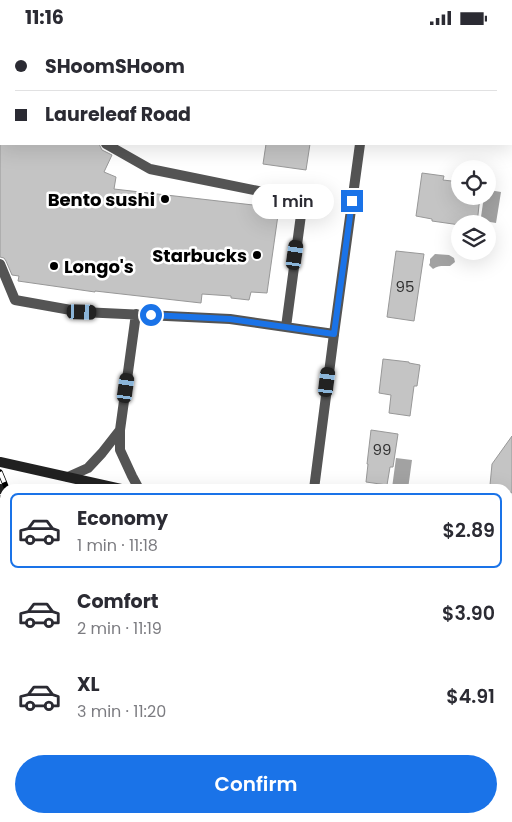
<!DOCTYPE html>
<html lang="en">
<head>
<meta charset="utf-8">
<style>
	:root { --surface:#fff; --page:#f2f2f3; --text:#2b2b33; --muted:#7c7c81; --line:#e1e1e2; --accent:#1a73e8 }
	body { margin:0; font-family:Poppins,sans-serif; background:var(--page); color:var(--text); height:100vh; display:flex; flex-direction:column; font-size:19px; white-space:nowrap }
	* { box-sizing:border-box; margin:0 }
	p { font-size:16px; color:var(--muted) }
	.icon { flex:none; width:28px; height:28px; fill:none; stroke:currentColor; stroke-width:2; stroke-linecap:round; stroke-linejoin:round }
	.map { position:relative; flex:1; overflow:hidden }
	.sheet { position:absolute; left:0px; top:449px; width:512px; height:339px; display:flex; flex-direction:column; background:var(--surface); border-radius:15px 15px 0 0; box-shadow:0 5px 20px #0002 }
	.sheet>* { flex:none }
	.top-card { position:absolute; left:0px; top:0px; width:512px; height:110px; box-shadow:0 5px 20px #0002; display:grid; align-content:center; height:110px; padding:0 15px; background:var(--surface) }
	.controls { position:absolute; left:451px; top:125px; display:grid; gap:10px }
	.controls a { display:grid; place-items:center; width:45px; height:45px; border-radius:50%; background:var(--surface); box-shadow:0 5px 20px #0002; font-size:25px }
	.end { position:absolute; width:22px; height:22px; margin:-11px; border:6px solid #1a73e8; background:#fff; box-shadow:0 0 0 2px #fff }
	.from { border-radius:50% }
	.bubble { position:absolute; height:35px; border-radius:18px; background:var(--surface); box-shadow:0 5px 20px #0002; font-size:16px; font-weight:600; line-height:35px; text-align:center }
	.car { position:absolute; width:15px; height:30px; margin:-15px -8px; border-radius:6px; box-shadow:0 0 4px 1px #0007; background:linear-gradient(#222 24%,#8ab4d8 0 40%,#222 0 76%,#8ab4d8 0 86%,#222 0) }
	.top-card b { display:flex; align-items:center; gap:18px; height:48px; font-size:19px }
	.top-card b+b { border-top:1px solid var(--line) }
	.top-card i { width:12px; height:12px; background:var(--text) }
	ul { padding:9px 0 0; list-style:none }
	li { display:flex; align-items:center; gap:15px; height:75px; margin:0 10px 8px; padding:0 5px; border:2px solid transparent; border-radius:8px }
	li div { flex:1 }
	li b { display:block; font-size:19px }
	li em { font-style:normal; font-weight:600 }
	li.active { border-color:var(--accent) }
	li>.icon { width:45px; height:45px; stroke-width:1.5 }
	.action { display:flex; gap:10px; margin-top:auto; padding:10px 15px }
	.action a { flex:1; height:58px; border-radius:30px; background:var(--accent); color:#fff; font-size:20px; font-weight:600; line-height:58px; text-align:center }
	.status { display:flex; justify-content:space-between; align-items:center; height:35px; padding:0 25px; background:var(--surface); direction:ltr }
	.status svg { height:14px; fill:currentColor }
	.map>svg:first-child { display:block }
	.green { fill:#dbdbdb }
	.water { fill:#a2a2a2 }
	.building { fill:#c4c4c4; stroke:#989898 }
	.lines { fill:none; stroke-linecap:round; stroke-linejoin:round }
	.service { stroke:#545454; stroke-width:10 }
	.minor { stroke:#545454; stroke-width:10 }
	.secondary { stroke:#212121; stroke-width:10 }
	.rail-casing { stroke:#000; stroke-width:5.5 }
	.rail { stroke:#fff; stroke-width:4; stroke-dasharray:11; stroke-linecap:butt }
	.route { stroke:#1a73e8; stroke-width:6 }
	.poi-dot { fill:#000; stroke:#fff; stroke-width:2 }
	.labels { text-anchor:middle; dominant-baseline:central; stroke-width:5; stroke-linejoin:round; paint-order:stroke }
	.number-label { font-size:15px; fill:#313131 }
	.poi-label { font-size:18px; font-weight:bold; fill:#000; stroke:#fff; text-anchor:end }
</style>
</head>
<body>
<div class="status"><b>11:16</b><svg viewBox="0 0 49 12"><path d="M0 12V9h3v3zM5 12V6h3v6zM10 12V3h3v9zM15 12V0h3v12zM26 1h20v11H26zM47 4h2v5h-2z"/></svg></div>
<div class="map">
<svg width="512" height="787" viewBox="0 0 512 787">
	<rect width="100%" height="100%" fill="#fff"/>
	<!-- green -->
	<path class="green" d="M 337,782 L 355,787 L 197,787 L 195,783 Z"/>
	<!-- water -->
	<path class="water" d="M 489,155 L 501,157 L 496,188 L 490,187 L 489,192 L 488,192 L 488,189 L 480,189 L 484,161 L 488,161 Z
		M 435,219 L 449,220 L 454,223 L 455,227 L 450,231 C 444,231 438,230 433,234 L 429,230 L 430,228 L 430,224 Z
		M 396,423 L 412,425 L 408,454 L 392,453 Z"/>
	<!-- building -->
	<path class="building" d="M 0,109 L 99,109 L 102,115 L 112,120 L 104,137 L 116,142 L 114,154 L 279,173 L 267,258 L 251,257 L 249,265 L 231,263 L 231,261 L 202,259 L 201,268 L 95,256 L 95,257 L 18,246 L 19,241 L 12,240 L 6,226 L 4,223 L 0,222 Z
		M 266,109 L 310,109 L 306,135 L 263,129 Z
		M 422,138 L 444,141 L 443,145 L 460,147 L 460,161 L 480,161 L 477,189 L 460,189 L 460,190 L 432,186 L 432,184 L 416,181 Z
		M 396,216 L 424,219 L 414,286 L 387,282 Z
		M 383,324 L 409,327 L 409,328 L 420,330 L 417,351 L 414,351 L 410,381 L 389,378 L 391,360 L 379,358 Z
		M 371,395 L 398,399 L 393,432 L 390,432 L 387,450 L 366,447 L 368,429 L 367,429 Z
		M 512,401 L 512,458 L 508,456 L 508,454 L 500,454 L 490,450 L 492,429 Z"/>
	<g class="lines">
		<!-- service -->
		<path class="service" d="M 0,43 L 1,43
			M 106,109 L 150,134 L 303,165 L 286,292
			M 0,229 L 15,265 L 82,277 L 230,284 L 334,299
			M 136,279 L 120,395 L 120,415 L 132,441 L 139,454
			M 68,442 L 88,433 L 102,418 L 120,395"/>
		<!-- minor -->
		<path class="minor" d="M 152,0 L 154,1
			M 399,1 L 400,0
			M 511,82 L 512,82
			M 314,454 L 334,299 L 360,109"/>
		<!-- secondary -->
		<path class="secondary" d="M 0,427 L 121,454
			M 0,454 L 5,455
			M 508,550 L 512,551"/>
		<!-- rail casing -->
		<g class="rail-casing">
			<path id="rail" d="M 0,437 L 7,454
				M 0,463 L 5,475
				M 141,782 L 143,787
				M 152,782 L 154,787"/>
		</g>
		<!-- rail -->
		<use href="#rail" class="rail"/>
	</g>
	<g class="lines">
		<!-- route -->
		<path class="route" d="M 151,280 L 230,284 L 334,299 L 352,166"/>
	</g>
	<!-- markers -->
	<g class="poi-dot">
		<circle cx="165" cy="164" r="5"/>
		<circle cx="257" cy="220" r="5"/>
		<circle cx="54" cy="231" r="5"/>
	</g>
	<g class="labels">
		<!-- number labels -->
		<g class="number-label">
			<text x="405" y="251">95</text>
			<text x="382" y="414">99</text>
		</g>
		<!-- poi labels -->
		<g class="poi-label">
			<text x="155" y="164">Bento sushi</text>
			<text x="247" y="220">Starbucks</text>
			<text x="64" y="231" text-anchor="start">Longo's</text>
		</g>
	</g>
</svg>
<div class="controls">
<a><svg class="icon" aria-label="locate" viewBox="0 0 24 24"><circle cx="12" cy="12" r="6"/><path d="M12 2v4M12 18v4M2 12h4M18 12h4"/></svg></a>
<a><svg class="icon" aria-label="layers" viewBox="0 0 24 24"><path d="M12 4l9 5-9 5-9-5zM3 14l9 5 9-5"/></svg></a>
</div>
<i class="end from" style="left:151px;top:280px"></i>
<i class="end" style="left:352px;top:166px"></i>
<div class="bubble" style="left:252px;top:149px;width:82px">1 min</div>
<i class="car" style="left:295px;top:220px;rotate:8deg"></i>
<i class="car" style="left:82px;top:277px;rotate:92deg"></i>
<i class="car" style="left:327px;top:347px;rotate:7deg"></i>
<i class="car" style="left:126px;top:353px;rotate:8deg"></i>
<div class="top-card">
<b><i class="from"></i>SHoomSHoom</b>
<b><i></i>Laureleaf Road</b>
</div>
<section class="sheet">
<ul>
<li class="active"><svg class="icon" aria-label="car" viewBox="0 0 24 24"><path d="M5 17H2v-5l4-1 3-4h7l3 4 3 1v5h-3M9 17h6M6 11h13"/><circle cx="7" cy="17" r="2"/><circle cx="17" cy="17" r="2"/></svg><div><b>Economy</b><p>1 min · 11:18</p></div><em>$2.89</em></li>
<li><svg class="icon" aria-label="car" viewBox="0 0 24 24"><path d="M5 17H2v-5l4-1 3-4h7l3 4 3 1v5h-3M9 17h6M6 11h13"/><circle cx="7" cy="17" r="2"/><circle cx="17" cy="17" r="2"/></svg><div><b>Comfort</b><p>2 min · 11:19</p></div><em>$3.90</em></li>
<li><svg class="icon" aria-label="car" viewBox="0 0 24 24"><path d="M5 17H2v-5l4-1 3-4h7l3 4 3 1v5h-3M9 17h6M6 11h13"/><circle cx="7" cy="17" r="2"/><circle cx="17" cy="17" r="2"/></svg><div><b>XL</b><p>3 min · 11:20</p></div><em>$4.91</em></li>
</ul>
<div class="action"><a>Confirm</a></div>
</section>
</div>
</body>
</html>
